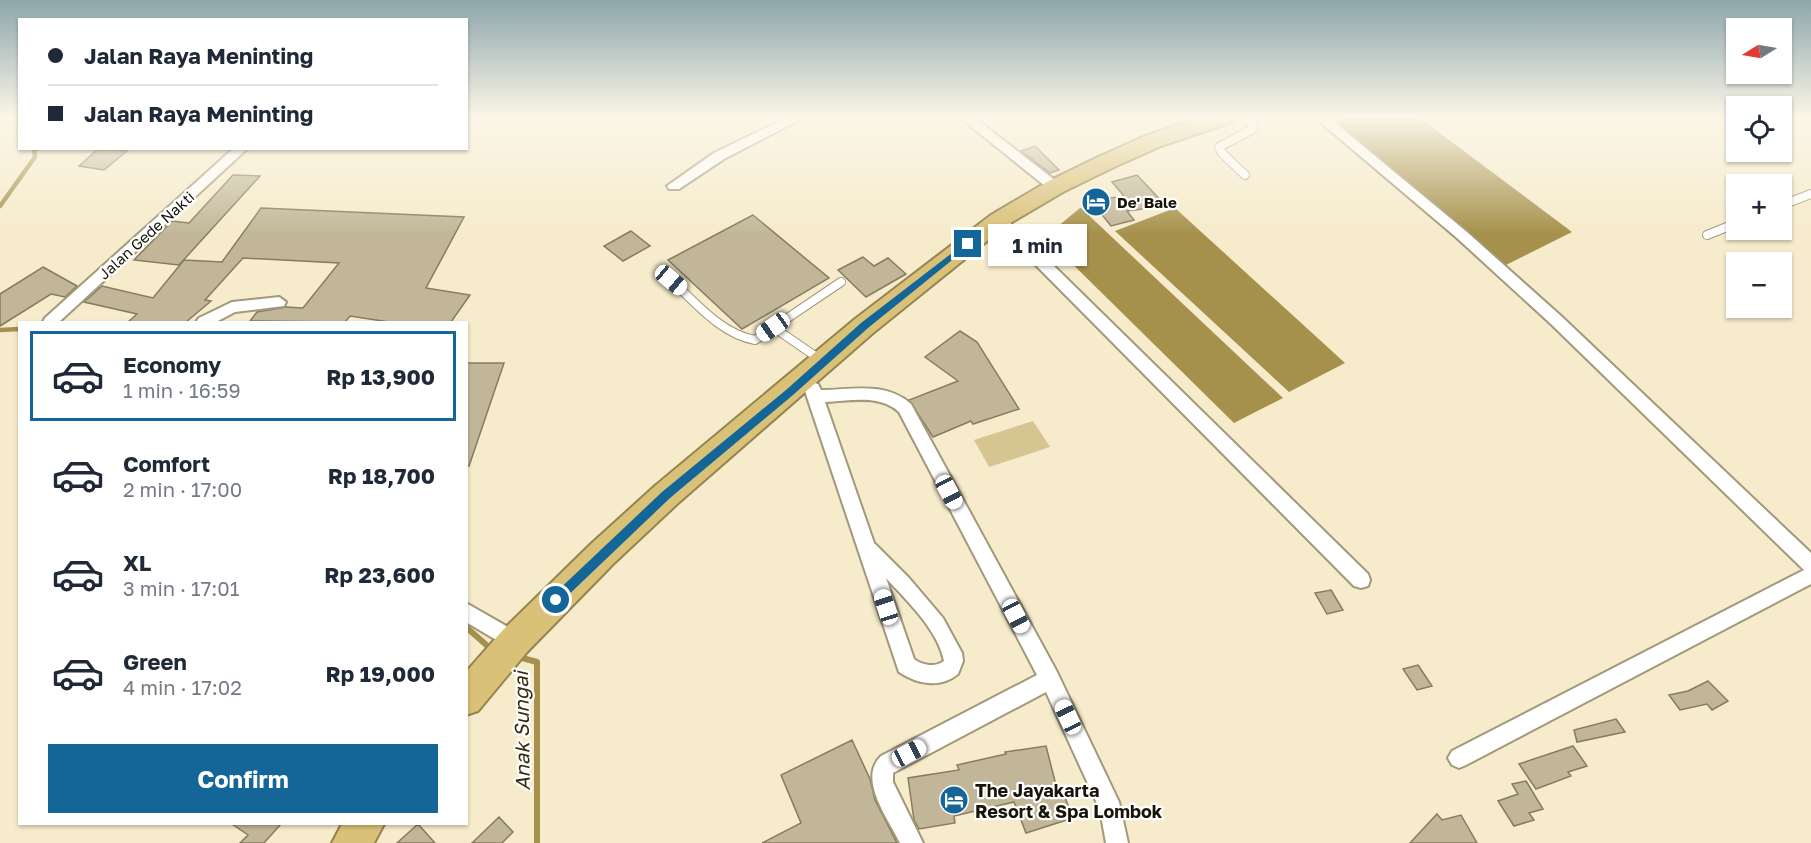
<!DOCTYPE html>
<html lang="en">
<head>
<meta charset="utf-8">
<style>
	:root { --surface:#fff; --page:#f6f6f7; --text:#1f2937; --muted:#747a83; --line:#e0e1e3; --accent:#156698 }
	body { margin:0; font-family:"Golos Text",sans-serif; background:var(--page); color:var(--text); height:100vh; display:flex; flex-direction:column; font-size:22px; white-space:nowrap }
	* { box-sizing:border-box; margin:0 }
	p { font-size:20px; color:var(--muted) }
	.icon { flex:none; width:33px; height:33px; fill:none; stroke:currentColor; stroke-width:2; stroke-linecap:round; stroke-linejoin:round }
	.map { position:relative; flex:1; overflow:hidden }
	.panel { position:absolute; left:18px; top:321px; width:450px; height:504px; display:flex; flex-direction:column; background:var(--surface); border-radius:0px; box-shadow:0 2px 4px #0004 }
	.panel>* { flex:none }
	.hud { position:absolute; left:18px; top:18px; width:450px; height:132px; border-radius:0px; box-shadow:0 2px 4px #0004; display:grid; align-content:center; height:132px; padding:0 30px; background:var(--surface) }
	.needle { width:39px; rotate:259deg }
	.controls { position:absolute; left:1726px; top:18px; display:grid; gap:12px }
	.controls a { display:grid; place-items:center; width:66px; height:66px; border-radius:0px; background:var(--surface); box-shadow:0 2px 4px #0004; font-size:30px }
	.end { position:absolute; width:27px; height:27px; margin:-14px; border:8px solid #156698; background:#fff; box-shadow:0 0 0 3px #fff }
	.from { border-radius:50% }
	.bubble { position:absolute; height:42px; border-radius:0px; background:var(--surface); box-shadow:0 2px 4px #0004; font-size:20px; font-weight:700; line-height:42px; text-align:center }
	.car { position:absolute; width:18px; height:36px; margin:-18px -9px; border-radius:8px; box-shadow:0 0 4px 2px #0007; background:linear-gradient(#fff 24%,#345 0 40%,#fff 0 76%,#345 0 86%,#fff 0) }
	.hud b { display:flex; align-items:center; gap:21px; height:57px; font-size:22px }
	.hud b+b { border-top:2px solid var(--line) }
	.hud i { width:15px; height:15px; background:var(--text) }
	ul { padding:10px 0 0; list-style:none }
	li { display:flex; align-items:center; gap:18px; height:90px; margin:0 12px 9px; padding:0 18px; border:3px solid transparent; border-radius:0px }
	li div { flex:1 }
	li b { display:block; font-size:22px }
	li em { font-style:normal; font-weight:700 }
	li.current { border-color:var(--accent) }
	li>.icon { width:54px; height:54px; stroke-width:1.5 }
	.cta { display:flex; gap:12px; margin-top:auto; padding:12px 30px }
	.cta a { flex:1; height:69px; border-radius:0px; background:var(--accent); color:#fff; font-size:24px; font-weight:700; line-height:69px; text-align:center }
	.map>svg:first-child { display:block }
	.green { fill:#d6c590 }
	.water { fill:#a6914c }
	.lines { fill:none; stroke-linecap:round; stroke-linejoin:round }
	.stream-far1 { stroke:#a6914c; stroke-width:4.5 }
	.stream { stroke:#a6914c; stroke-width:6 }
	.building { fill:#c1b798; stroke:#867c5f; stroke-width:1.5 }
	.lane-casing { stroke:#a2987a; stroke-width:10 }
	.street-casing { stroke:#a2987a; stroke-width:4 }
	.highway-casing { stroke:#958451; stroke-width:4 }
	.lane { stroke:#fff; stroke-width:8 }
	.street { fill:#fff; fill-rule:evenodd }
	.highway { fill:#d9c178; fill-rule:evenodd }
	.route { fill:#156698 }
	.labels { text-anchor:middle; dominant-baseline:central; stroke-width:4.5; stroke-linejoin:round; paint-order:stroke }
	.poi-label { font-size:15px; font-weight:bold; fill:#181409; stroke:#fff; text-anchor:start }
	.street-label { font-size:15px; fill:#181409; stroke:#fff }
	.near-poi-label { font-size:18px; font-weight:bold; fill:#181409; stroke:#fff; text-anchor:start }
	.near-water-label { font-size:20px; font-style:italic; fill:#362c0d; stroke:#fff }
</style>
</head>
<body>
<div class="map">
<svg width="1811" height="843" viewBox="0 0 1811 843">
	<rect width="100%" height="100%" fill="#f6ebcb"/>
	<!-- green -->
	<path class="green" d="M 1033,421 L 1050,447 L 989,467 L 974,440 Z"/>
	<!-- water -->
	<path class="water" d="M 1350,116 L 1417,116 L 1572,232 L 1500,268 L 1329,124 Z
		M 1080,208 L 1081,208 L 1283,398 L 1234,423 L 1045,237 Z
		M 1175,208 L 1345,363 L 1289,392 L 1115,231 Z"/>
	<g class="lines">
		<!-- stream-far1 -->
		<path class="stream-far1" d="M 0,206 L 35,157 L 34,148
			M 0,330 L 20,329"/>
		<!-- stream -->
		<path class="stream" d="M 466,627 L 492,650
			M 515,656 L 537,662 L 537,843"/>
	</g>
	<!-- building -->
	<path class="building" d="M 1035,146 L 1059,170 L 1050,173 L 1021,151 Z
		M 99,148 L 107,148 L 127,151 L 104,170 L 79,166 Z
		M 233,175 L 260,176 L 179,265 L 134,260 L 172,221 L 189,223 Z
		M 1137,175 L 1166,206 L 1127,211 L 1134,220 L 1111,226 L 1091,201 L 1124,196 L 1112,182 Z
		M 261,208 L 464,217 L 426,288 L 470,295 L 451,322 L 389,322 L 350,316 L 345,322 L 250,321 L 257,312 L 286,307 L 303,308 L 339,263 L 243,258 L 205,300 L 211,301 L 186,322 L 128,322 L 137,314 L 84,302 L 102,286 L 153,298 L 184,260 L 222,262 Z
		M 753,215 L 829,278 L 742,329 L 668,260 Z
		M 631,231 L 650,246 L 623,261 L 604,246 Z
		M 863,257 L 874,266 L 888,258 L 906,274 L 866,297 L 838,270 Z
		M 43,267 L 77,286 L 65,297 L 51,294 L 0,326 L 0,294 Z
		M 960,331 L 977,342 L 1019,409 L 973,424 L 971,421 L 933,437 L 909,400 L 958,381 L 925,357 Z
		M 466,363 L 504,363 L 469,466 L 466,465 Z
		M 1331,590 L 1343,610 L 1327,614 L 1315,593 Z
		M 1418,665 L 1432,686 L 1417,690 L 1403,669 Z
		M 1708,681 L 1728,701 L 1712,710 L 1707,704 L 1680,710 L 1669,695 L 1688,691 Z
		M 1616,719 L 1625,732 L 1577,742 L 1574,730 Z
		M 852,740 L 870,779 L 875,800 L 897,843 L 762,843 L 801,823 L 781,775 Z
		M 1046,746 L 1058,793 L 1063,792 L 1073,818 L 1026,833 L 1014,802 L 954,816 L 955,823 L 919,829 L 914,820 L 908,778 L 959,770 L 957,765 L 1006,754 L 1005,752 Z
		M 1573,746 L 1587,766 L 1568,772 L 1571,776 L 1536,789 L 1519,764 Z
		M 1526,781 L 1543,809 L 1529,813 L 1534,820 L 1514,826 L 1498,801 L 1518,794 L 1512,784 Z
		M 1437,814 L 1442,820 L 1461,815 L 1477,843 L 1410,843 Z
		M 499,817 L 513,832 L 502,843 L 472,843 Z
		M 232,824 L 281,824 L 264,843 L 240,843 L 248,835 Z
		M 418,824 L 435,843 L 397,843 Z"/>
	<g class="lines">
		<!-- lane casing -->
		<g class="lane-casing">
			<path id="lane" d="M 1245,116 L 1253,124 L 1253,129 L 1219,147 L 1222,153 L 1245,175
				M 1782,205 L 1811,194
				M 1707,235 L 1737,223
				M 671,280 C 695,302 721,334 755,340 L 841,282
				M 773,327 L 821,360"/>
		</g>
		<!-- street casing -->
		<g class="street-casing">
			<path id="street" d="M 790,116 L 807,116 L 724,159 L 679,189 L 669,189 L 667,186 L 714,153 Z
				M 958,116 L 972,116 L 1060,184 L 1062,187 L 1060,190 L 1050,190 Z
				M 1313,116 L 1327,116 L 1467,232 L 1561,316 L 1811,553 L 1811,584 L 1466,765 L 1459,768 L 1452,765 L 1448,758 L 1452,751 L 1804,570 L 1551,324 L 1457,238 Z
				M 234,148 L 248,148 L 59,322 L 43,322 L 45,318 Z
				M 999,216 L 1004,217 L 1368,574 L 1370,580 L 1368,586 L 1361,588 L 1354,586 L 994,223 L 992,220 L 994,217 Z
				M 279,297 L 286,302 L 284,306 L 235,312 L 216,322 L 196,322 L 199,318 L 232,302 Z
				M 812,382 L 818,384 L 821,390 C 852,390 885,381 911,404 L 1057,672 L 1119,802 L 1128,843 L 1106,843 L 1100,810 L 1046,692 L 893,773 L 893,782 L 923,843 L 900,843 C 889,820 857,779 881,756 L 1037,675 L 899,412 C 879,394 850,401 825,402 L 874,543 L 909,578 L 943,618 L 962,653 L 963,661 L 958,674 C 940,689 917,684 899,672 L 804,388 L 806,384 ZM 886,578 C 907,601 938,630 944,661 C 935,668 922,665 914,659 Z
				M 466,603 L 522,635 L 525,641 L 522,647 L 515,650 L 508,647 L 466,622 Z"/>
		</g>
		<!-- highway casing -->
		<g class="highway-casing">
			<path id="highway" d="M 1205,116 L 1237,116 L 1235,121 L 1161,146 L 1112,168 L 1063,192 L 1007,225 L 873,333 L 677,504 L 613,564 L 527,652 L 478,711 L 466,715 L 466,672 L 503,630 L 591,544 L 655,486 L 855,319 L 991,215 L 1047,182 L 1096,158 L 1145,136 Z
				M 342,824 L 384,824 L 374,843 L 332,843 Z"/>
		</g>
		<!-- lane -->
		<use href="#lane" class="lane"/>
		<!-- street -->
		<use href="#street" class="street"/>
		<!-- highway -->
		<use href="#highway" class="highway"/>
	</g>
	<!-- sky -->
	<linearGradient id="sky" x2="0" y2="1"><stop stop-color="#8da6aa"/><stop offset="0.5" stop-color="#fbf6e8"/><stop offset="1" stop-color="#fbf6e8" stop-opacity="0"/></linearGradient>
	<rect width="1811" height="234" fill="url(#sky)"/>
	<!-- route -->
	<path class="route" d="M 965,243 L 972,244 L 868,328 L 793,395 L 670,498 L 560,603 L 552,603 L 552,596 L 662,492 L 786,390 L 861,323 Z"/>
	<!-- icons -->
	<defs>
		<g id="hotel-disc" transform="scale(1.5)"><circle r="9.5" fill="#156698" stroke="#fff"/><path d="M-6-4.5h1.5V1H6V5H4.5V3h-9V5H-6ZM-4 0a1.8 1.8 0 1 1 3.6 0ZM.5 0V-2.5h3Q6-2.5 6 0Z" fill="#fff"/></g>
	</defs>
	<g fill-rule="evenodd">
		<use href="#hotel-disc" x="1096" y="202"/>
		<use href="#hotel-disc" x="954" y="800"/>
	</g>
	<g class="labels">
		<!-- poi labels -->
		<g class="poi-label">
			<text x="1117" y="202">De' Bale</text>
		</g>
		<!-- street labels -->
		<g class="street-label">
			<text transform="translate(146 235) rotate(-42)">Jalan Gede Nakti</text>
		</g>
		<!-- near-poi labels -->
		<g class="near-poi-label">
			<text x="975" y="790">The Jayakarta<tspan x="975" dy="21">Resort &amp; Spa Lombok</tspan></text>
		</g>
		<!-- near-water labels -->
		<g class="near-water-label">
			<text transform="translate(521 731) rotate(-91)">Anak Sungai</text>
		</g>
	</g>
</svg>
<div class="controls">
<a><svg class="needle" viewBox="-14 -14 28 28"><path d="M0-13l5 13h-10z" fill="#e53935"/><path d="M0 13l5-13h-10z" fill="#747a83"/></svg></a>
<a><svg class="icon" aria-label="locate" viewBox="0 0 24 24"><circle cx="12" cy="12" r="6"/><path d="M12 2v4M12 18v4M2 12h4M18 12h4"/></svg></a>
<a>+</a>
<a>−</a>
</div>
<i class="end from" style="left:556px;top:600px"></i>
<i class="end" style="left:968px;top:244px"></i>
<div class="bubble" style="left:988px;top:224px;width:99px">1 min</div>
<i class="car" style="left:671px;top:280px;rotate:130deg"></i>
<i class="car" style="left:773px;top:327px;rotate:235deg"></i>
<i class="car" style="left:949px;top:492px;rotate:152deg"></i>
<i class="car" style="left:886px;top:607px;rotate:342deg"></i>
<i class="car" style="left:1016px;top:616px;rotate:152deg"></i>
<i class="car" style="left:1068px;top:717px;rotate:335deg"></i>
<i class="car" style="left:909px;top:753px;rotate:62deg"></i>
<div class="hud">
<b><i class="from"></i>Jalan Raya Meninting</b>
<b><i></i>Jalan Raya Meninting</b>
</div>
<section class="panel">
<ul>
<li class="current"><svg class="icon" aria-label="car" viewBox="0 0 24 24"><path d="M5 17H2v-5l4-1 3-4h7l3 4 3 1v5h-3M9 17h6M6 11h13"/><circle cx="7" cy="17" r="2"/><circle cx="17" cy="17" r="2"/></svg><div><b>Economy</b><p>1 min · 16:59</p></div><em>Rp 13,900</em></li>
<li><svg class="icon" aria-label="car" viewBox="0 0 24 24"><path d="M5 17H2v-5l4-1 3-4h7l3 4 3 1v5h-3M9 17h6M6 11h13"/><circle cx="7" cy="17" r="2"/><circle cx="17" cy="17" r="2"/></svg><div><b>Comfort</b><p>2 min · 17:00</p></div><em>Rp 18,700</em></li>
<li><svg class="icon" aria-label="car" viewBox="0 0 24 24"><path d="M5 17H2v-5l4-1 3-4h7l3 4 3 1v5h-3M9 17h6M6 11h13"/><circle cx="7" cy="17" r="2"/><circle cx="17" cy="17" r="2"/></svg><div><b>XL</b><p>3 min · 17:01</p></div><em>Rp 23,600</em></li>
<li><svg class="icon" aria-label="car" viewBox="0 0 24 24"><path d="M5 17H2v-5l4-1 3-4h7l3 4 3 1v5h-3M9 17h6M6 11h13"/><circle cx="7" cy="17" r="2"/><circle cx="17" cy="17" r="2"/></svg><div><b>Green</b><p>4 min · 17:02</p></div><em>Rp 19,000</em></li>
</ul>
<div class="cta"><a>Confirm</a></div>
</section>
</div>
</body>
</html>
